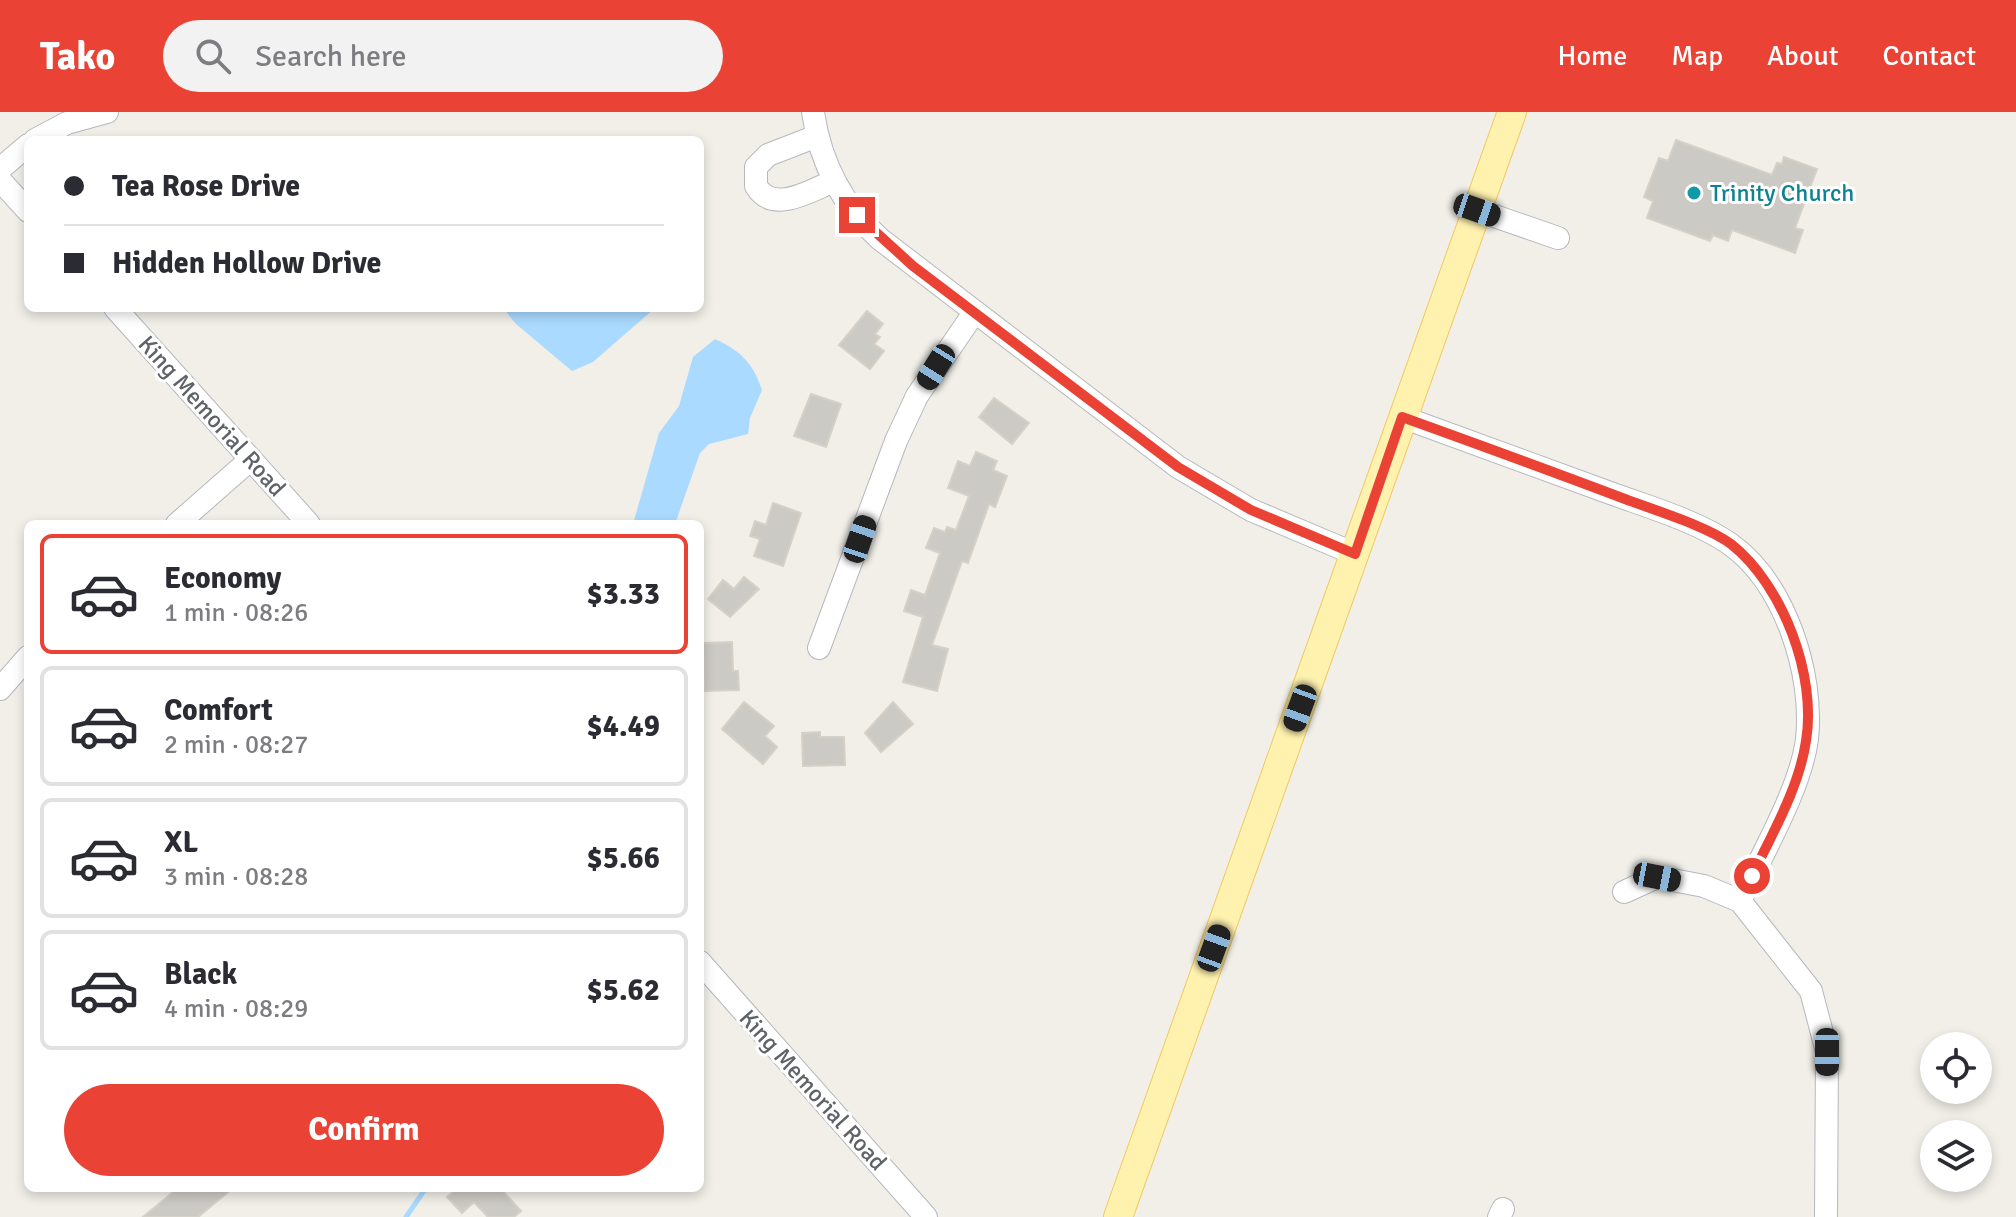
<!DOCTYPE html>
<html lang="en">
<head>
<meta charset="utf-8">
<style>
	:root { --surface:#fff; --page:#f2f2f3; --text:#2b2b33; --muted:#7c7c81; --line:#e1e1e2; --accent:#ea4335 }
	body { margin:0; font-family:Signika,sans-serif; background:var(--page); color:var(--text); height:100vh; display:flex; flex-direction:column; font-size:30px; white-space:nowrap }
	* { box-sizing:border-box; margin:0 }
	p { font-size:26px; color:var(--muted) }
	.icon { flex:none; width:44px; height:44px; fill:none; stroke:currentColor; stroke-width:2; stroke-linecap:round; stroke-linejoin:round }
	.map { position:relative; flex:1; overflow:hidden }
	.panel { position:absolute; left:24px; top:408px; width:680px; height:672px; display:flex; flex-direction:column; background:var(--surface); border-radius:12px; box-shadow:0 4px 12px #0003 }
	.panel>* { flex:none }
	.guide { position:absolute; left:24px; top:24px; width:680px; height:176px; border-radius:12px; box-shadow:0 4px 12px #0003; display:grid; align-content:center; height:176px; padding:0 40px; background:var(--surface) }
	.tools { position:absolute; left:1920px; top:920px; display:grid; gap:16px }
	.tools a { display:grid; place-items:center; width:72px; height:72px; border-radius:50%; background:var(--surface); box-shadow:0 4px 12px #0003; font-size:40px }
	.end { position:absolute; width:36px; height:36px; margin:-18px; border:10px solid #ea4335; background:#fff; box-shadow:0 0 0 4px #fff }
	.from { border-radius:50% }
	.car { position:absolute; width:24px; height:48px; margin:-24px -12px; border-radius:10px; box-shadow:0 0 6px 2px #0007; background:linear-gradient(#222 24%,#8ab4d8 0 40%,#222 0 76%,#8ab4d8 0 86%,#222 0) }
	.guide b { display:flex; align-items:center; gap:28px; height:76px; font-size:30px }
	.guide b+b { border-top:2px solid var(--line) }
	.guide i { width:20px; height:20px; background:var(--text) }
	ul { padding:14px 0 0; list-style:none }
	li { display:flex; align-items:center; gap:24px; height:120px; margin:0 16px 12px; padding:0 24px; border:4px solid var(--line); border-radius:12px }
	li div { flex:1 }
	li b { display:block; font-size:30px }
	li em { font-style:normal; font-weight:700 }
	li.current { border-color:var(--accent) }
	li>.icon { width:72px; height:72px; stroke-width:1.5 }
	.cta { display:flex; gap:16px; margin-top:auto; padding:16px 40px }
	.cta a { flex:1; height:92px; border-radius:48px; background:var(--accent); color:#fff; font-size:32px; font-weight:700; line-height:92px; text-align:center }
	header { display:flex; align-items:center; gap:48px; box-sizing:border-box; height:112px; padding:0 40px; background:var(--accent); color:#fff }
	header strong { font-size:38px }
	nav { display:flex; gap:44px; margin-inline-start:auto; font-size:28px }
	.search { width:560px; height:72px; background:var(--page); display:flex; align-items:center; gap:20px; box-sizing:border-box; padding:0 28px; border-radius:44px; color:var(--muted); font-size:30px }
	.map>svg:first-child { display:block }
	.water { fill:#aadaff }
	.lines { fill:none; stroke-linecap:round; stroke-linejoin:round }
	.stream { stroke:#aadaff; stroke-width:5 }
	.building { fill:#cccac5; stroke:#d6d1c6; stroke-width:2 }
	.minor-casing { stroke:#b5b8bc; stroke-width:24 }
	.major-casing { stroke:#f2c960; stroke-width:30 }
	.minor { stroke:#fff; stroke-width:22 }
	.major { stroke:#fff2af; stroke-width:28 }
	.route { stroke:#ea4335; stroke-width:10 }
	.culture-dot { fill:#0f9aa8; stroke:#fff; stroke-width:3 }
	.labels { text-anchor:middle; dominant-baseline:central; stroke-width:6; stroke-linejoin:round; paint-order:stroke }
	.culture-label { font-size:24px; fill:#0d838f; stroke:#fff; text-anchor:start }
	.street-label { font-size:24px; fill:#5f6368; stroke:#fff }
</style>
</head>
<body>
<header>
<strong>Tako</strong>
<div class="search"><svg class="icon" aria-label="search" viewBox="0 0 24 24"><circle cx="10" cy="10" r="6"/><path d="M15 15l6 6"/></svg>Search here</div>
<nav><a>Home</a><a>Map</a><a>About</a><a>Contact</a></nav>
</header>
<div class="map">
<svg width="2016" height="1105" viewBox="0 0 2016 1105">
	<rect width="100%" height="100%" fill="#f1efe8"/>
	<!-- water -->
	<path class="water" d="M 503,196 L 655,196 L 593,250 L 572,259 L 516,212 Z
		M 715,227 C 741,239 753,251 762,278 L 750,306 L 748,322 L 709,332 L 700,341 L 675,412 L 633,412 L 659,321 L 679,294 L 693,245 Z"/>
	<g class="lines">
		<!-- stream -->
		<path class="stream" d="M 406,1105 L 426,1076"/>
	</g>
	<!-- building -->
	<path class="building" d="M 1676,28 L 1772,63 L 1777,51 L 1782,52 L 1784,45 L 1817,57 L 1795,116 L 1803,118 L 1795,141 L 1732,118 L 1728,129 L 1713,123 L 1710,129 L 1647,106 L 1653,89 L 1644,85 L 1659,46 L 1668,49 Z
		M 867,199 L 883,212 L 875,222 L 880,225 L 874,232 L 884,239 L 870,257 L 839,233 Z
		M 811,282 L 841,292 L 826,335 L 794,324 Z
		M 994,286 L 1029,311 L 1012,332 L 979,305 Z
		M 976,340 L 997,349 L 993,358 L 1007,364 L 995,395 L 989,392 L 968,451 L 962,449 L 932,533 L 948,537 L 937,579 L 903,570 L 923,505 L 904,499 L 911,478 L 925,483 L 940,441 L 926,436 L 934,416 L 945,420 L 947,415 L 956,418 L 969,384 L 948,376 L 958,349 L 970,354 Z
		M 773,391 L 801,401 L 783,454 L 754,444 L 760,427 L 750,424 L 755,409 L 766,413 Z
		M 744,465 L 759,477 L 730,505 L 708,487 L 723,468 L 734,477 Z
		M 732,530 L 733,559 L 738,559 L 739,578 L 704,579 L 703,531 Z
		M 744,590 L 774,614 L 765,624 L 777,635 L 763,652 L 722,617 Z
		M 893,590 L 913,612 L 881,640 L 865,621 Z
		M 820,620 L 820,625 L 844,625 L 845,653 L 803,654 L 802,621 Z
		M 178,1076 L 233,1076 L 198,1105 L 143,1105 Z
		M 458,1076 L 500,1076 L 521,1099 L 514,1105 L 488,1105 L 474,1090 L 462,1101 L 447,1085 Z"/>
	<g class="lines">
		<!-- minor casing -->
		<g class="minor-casing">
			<path id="minor" d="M 813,0 C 820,49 842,93 880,127 L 1178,355 L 1251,398 L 1355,442
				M 817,24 L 768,43 L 756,55 L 756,74 C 773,103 811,78 834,69
				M 35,28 L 67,11 L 107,0
				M 0,57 L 28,33
				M 0,68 L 28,99
				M 1477,98 L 1558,126
				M 115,196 L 309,412
				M 1402,305 C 1473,331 1543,357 1613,382 C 1649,395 1699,410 1730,432 C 1785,471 1814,562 1807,627 C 1801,676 1761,744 1740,789
				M 177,412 L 251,347
				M 819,536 L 896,329 L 917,284 L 974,201
				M 0,577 L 28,545
				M 1624,780 L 1657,765 L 1704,774 L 1740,789 L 1811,879 L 1827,940 L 1826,1105
				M 700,850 L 926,1105
				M 1499,1105 L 1503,1097"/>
		</g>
		<!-- major casing -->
		<g class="major-casing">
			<path id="major" d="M 1118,1105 L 1512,0"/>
		</g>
		<!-- minor -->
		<use href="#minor" class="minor"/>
		<!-- major -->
		<use href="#major" class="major"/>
	</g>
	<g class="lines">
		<!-- route -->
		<path class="route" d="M 857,103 L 913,154 L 1178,355 L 1251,398 L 1355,442 L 1402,305 C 1477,332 1551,359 1625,387 C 1654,398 1707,414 1731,432 C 1783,473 1817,564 1806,629 C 1799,676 1772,722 1752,764"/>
	</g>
	<!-- markers -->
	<circle class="culture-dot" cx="1694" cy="81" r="8"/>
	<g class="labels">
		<!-- culture labels -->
		<g class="culture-label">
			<text x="1710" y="81">Trinity Church</text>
		</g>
		<!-- street labels -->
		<g class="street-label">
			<text transform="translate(212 304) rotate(48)">King Memorial Road</text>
			<text transform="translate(813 978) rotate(48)">King Memorial Road</text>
		</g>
	</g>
</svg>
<div class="tools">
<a><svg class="icon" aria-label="locate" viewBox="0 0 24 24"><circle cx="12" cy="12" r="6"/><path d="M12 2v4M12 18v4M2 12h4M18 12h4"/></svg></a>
<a><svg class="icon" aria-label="layers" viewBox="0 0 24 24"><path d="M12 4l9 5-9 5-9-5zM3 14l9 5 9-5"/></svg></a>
</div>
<i class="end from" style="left:1752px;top:764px"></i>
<i class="end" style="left:857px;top:103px"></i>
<i class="car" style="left:1477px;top:98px;rotate:109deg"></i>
<i class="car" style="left:936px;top:255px;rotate:212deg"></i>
<i class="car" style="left:860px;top:427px;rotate:19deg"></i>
<i class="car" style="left:1300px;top:596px;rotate:200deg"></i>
<i class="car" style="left:1657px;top:765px;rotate:101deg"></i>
<i class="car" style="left:1214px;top:836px;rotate:20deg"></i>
<i class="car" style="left:1827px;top:940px;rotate:180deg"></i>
<div class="guide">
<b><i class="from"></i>Tea Rose Drive</b>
<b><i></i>Hidden Hollow Drive</b>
</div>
<section class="panel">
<ul>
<li class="current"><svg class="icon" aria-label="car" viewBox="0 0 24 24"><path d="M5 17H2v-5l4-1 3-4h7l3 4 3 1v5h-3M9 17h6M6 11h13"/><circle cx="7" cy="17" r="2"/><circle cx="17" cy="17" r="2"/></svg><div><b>Economy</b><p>1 min · 08:26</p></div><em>$3.33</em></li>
<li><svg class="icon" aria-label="car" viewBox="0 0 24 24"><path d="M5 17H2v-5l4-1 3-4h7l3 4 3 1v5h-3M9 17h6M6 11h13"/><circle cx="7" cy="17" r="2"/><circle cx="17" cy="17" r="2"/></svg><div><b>Comfort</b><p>2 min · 08:27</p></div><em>$4.49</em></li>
<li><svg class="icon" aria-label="car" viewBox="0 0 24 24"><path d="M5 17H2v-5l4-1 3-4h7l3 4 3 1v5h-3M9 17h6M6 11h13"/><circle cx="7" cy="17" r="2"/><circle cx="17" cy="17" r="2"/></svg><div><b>XL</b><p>3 min · 08:28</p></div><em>$5.66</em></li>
<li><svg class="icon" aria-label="car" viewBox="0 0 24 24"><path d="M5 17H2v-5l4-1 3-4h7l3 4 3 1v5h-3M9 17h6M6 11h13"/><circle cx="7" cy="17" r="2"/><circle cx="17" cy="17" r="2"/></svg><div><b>Black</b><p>4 min · 08:29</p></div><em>$5.62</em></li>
</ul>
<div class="cta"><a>Confirm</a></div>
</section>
</div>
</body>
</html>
